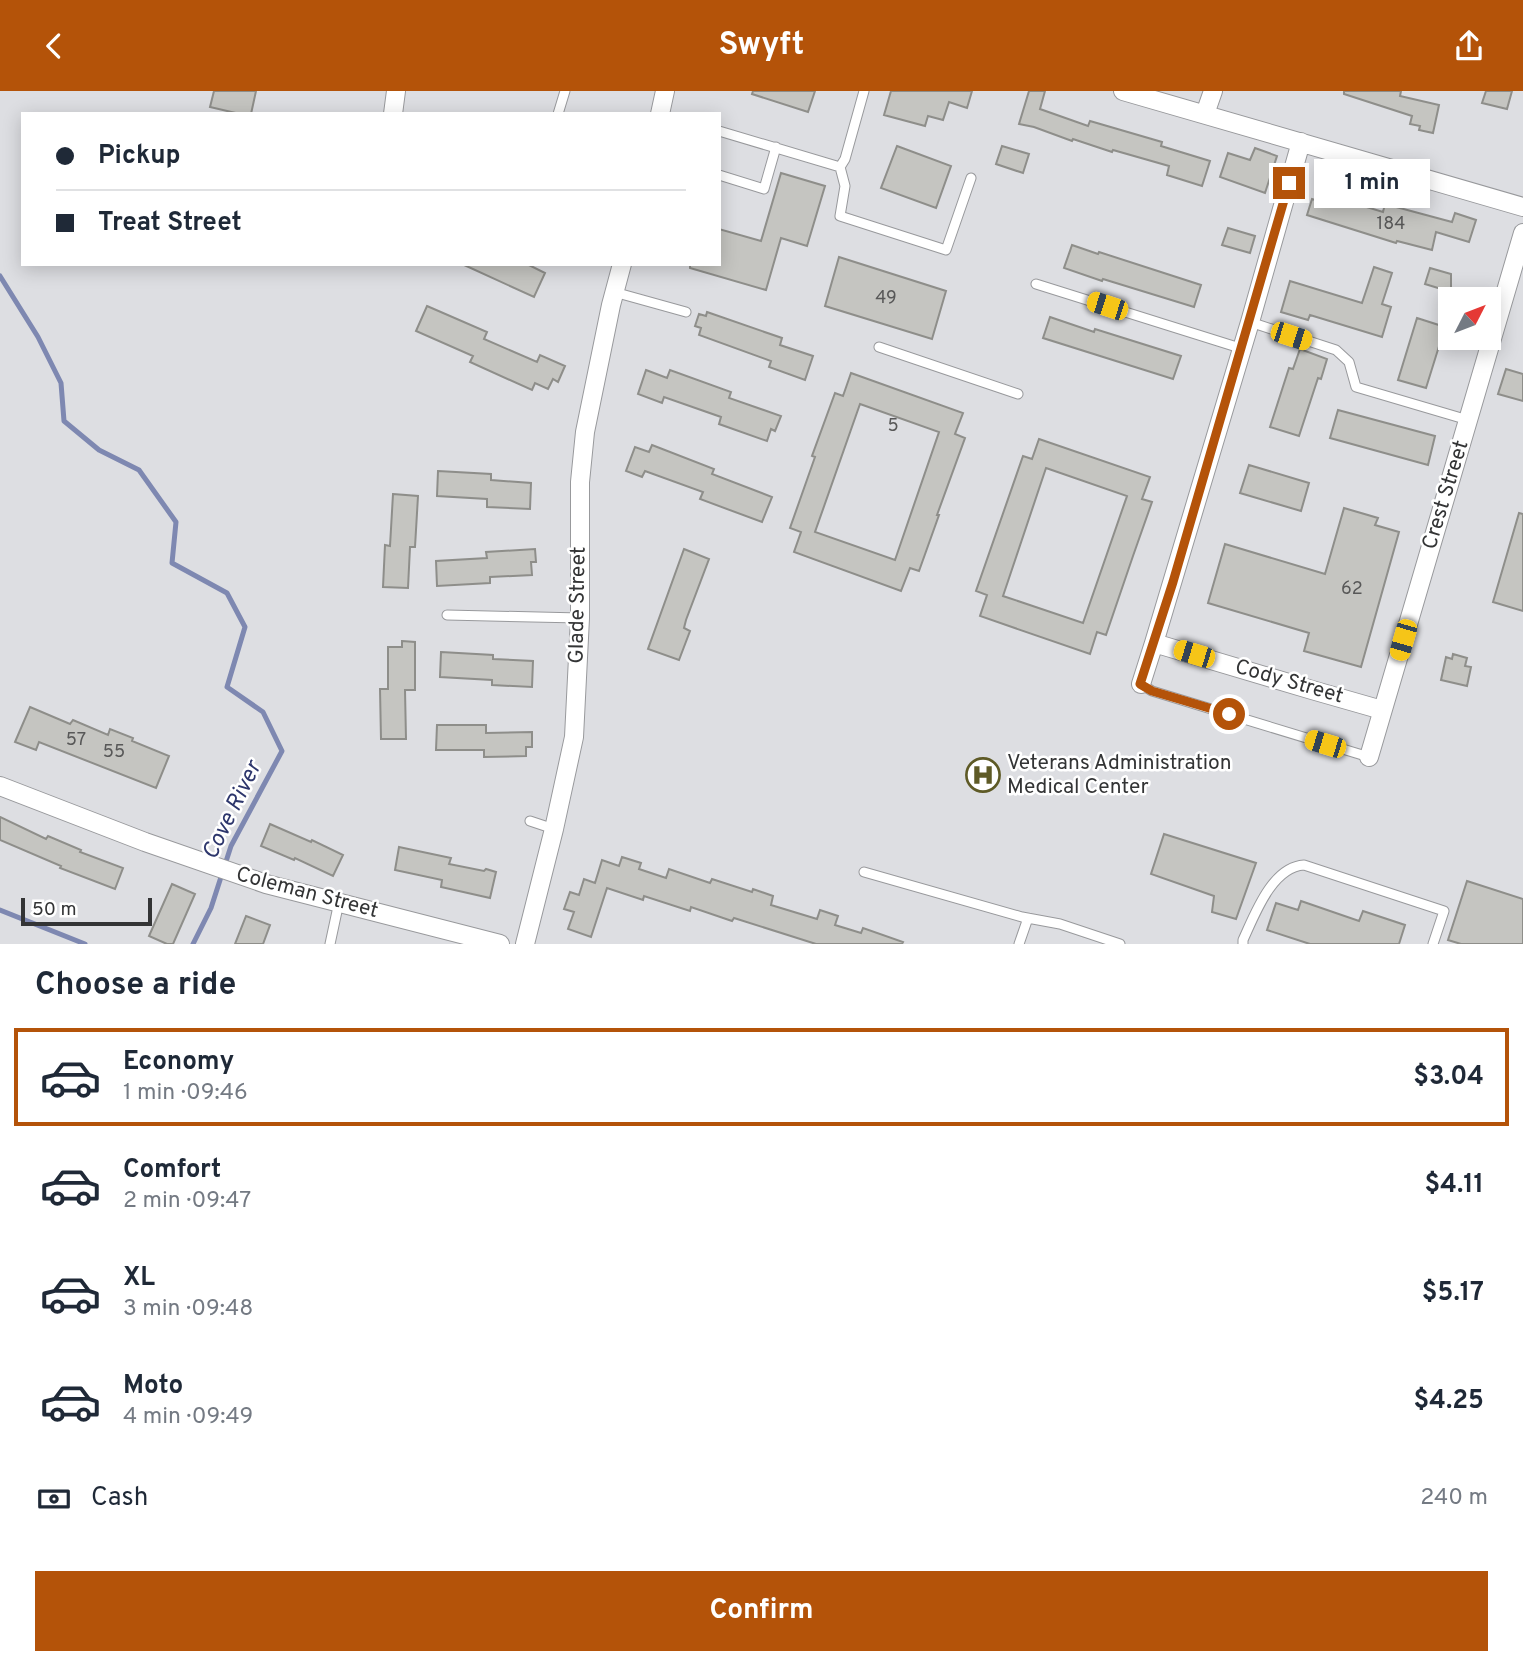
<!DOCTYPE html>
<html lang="en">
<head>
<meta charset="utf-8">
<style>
	:root { --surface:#fff; --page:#f2f2f3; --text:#1f2937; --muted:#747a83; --line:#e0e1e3; --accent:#b45309 }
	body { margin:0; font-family:Overpass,sans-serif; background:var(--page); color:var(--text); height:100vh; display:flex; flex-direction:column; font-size:26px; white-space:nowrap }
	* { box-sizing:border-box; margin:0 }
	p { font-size:23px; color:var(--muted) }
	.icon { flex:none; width:38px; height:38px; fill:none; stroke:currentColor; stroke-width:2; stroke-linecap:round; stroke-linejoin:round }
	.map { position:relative; height:853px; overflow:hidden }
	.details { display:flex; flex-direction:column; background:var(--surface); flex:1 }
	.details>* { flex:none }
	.hud { position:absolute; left:21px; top:21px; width:700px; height:154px; border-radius:0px; box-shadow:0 4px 18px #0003; display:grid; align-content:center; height:154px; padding:0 35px; background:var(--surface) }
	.needle { width:46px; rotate:48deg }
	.tools { position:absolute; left:1438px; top:196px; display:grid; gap:14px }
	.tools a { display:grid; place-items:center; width:63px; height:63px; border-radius:0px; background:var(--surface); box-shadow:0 4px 18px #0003; font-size:35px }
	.scale { position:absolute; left:21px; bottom:18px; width:131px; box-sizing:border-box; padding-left:7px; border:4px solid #333435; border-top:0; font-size:19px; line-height:24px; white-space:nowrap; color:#333435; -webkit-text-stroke:5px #fff; paint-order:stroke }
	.end { position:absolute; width:32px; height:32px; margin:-16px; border:9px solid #b45309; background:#fff; box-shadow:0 0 0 4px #fff }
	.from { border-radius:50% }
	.bubble { position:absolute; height:49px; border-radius:0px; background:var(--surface); box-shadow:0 4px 18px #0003; font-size:23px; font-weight:700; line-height:49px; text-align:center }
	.car { position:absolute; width:21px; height:42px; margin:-21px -10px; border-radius:9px; box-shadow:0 0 5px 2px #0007; background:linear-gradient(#f5c518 24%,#345 0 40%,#f5c518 0 76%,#345 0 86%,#f5c518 0) }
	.hud b { display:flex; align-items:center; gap:24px; height:66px; font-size:26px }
	.hud b+b { border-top:2px solid var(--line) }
	.hud i { width:18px; height:18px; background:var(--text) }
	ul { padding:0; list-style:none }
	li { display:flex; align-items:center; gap:21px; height:98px; margin:0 14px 10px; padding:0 21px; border:4px solid transparent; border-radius:0px }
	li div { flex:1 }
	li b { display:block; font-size:26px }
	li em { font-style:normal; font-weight:700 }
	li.selected { border-color:var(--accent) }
	li>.icon { width:63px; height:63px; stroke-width:1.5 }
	h2 { padding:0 35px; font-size:32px; line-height:84px }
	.pay { display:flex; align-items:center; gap:18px; height:77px; padding:0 35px; font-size:26px }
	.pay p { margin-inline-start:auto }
	.primary-button { display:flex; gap:14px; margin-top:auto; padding:14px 35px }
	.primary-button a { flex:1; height:80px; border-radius:0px; background:var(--accent); color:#fff; font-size:28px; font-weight:700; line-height:80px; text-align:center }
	header { display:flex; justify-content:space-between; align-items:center; height:91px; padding:0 35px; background:var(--accent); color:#fff; font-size:32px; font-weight:700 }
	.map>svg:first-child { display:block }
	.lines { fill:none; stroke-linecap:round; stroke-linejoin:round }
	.stream { stroke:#7e88b1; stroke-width:5 }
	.building { fill:#c5c5c1; stroke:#8e8e8a; stroke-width:2; fill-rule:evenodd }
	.lane-casing { stroke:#98999c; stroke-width:11 }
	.street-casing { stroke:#98999c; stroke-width:20 }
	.lane { stroke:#fff; stroke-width:9 }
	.street { stroke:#fff; stroke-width:18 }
	.route { stroke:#b45309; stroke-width:9 }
	.labels { text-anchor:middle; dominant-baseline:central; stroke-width:5; stroke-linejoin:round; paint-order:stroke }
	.number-label { font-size:18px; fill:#585858 }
	.street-label { font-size:21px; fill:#333435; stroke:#fff }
	.poi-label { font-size:21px; fill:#333435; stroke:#fff; text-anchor:start }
	.water-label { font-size:23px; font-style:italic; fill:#2d366c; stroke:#fff }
</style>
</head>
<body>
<header><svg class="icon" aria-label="back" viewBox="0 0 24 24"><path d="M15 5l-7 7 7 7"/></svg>Swyft<svg class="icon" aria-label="share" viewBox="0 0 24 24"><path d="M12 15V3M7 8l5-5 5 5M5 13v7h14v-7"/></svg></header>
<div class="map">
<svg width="1523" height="853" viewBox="0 0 1523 853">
	<rect width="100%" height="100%" fill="#dddee2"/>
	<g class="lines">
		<!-- stream -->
		<path class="stream" d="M 0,185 L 38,246 L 61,292 L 64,330 L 99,359 L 139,379 L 176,431 L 172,472 L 227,502 L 245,536 L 227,596 L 263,621 L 282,660 L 231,755 L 211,817 L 193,853
			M 0,819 L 85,853"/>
	</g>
	<!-- building -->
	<path class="building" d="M 214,0 L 256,0 L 251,23 L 240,23 L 210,16 Z
		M 753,0 L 815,0 L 808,21 L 752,3 Z
		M 891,0 L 972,0 L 967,17 L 949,11 L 943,29 L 928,25 L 925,35 L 884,24 Z
		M 1029,0 L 1045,0 L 1040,18 L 1088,35 L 1090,30 L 1162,51 L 1161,55 L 1210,70 L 1202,95 L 1167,84 L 1169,75 L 1113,59 L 1112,61 L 1073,48 L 1072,50 L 1034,36 L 1019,33 Z
		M 1344,0 L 1401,0 L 1400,5 L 1439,14 L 1433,42 L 1419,39 L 1420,35 L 1410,33 L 1412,25 L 1344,3 Z
		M 1486,0 L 1512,0 L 1507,18 L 1482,12 Z
		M 897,55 L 951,75 L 936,117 L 881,97 Z
		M 1002,55 L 1029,63 L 1023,82 L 996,73 Z
		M 1255,57 L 1277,65 L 1265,102 L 1220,86 L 1228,62 L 1250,69 Z
		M 781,82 L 825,95 L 807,155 L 781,147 L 766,199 L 690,177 L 690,173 L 719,173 L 719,138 L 761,150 Z
		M 1332,99 L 1351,106 L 1350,111 L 1383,121 L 1385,113 L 1452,131 L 1455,122 L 1476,129 L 1469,151 L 1436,141 L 1432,159 L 1397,150 L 1396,152 L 1307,124 L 1312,108 L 1328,113 Z
		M 1228,137 L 1255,145 L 1250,162 L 1222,154 Z
		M 1072,154 L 1098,163 L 1099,161 L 1201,194 L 1194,216 L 1103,188 L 1102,190 L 1064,177 Z
		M 839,166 L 946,200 L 932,248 L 825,215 Z
		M 462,173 L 527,173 L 545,182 L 534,206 Z
		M 1374,176 L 1392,182 L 1382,213 L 1391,216 L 1382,246 L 1310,224 L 1308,229 L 1281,221 L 1290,190 L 1362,212 Z
		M 1430,177 L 1451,183 L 1451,201 L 1425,193 Z
		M 427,215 L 487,241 L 484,248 L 537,271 L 540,264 L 565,275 L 558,291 L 553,288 L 548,298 L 535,292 L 532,299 L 470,271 L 473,265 L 416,240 Z
		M 707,221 L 782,247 L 780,254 L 813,265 L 805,289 L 769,276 L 771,270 L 699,244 L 701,237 L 695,235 L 699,223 L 706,225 Z
		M 1050,226 L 1094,241 L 1095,238 L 1181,265 L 1173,288 L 1043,247 Z
		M 1417,227 L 1445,236 L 1426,297 L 1398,289 Z
		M 1300,258 L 1327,268 L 1321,288 L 1318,287 L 1299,345 L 1270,336 L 1289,277 L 1293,278 Z
		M 1506,278 L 1523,283 L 1523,310 L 1498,303 Z
		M 646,279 L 667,287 L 670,279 L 731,301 L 729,307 L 781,325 L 775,340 L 771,338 L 767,350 L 719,333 L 721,326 L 664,306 L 662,312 L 638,303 Z
		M 851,282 L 963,322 L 955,343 L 965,347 L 937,424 L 939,424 L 919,480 L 910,477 L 901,500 L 794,461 L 801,441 L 790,437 L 815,366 L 812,365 L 835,302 L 843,305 ZM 860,313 L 939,341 L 895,469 L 815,441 Z
		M 1338,319 L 1435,345 L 1428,374 L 1330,347 Z
		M 1039,348 L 1150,386 L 1142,408 L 1152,411 L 1133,465 L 1106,544 L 1097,541 L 1090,563 L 980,525 L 987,504 L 976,500 L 1023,365 L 1032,368 ZM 1046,377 L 1127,405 L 1083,532 L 1003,505 Z
		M 652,354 L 714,378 L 712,383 L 772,406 L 762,431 L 700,408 L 703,401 L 645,380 L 642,386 L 626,380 L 635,356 L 649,361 Z
		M 1249,374 L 1309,392 L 1301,420 L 1240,402 Z
		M 438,380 L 491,383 L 491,389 L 531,392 L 530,418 L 487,416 L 487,408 L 437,405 Z
		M 393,403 L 418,405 L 415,456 L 410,456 L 408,497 L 383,496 L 385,454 L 390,455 Z
		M 1344,417 L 1378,427 L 1375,434 L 1399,441 L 1361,576 L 1304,560 L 1309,542 L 1208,512 L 1225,453 L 1325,483 Z
		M 1519,422 L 1523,423 L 1523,520 L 1493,511 Z
		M 535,458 L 536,471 L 531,471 L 532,484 L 490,486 L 490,492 L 437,495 L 436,470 L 487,467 L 486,461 Z
		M 684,458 L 709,468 L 686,529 L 684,537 L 690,540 L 679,569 L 648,558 Z
		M 402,550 L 415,551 L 415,599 L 405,599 L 406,648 L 381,648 L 380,598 L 388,598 L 388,556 L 402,556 Z
		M 441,561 L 493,564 L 493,568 L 533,570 L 532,596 L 492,594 L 492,589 L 440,586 Z
		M 1453,563 L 1467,567 L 1465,575 L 1471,576 L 1467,595 L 1441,589 L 1446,566 L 1452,568 Z
		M 30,616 L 70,633 L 73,629 L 108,644 L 110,638 L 133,647 L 132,650 L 169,665 L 156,697 L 39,651 L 36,659 L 15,651 Z
		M 437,634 L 486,634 L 486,642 L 532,641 L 532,656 L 526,656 L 526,665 L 484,666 L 484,659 L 436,659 Z
		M 0,726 L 46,748 L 48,745 L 81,759 L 80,761 L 123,777 L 115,798 L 60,777 L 61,775 L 0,749 Z
		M 270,733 L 311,751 L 312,749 L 343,764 L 333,785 L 295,767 L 294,769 L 261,755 Z
		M 1164,743 L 1256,772 L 1236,828 L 1212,821 L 1214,805 L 1151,783 Z
		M 399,756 L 451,767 L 449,773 L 484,780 L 486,778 L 496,781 L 490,807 L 441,796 L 442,789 L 395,779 Z
		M 622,766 L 641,772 L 639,778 L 666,787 L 669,778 L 710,792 L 712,788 L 752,801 L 753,798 L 773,805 L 771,814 L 817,828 L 820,819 L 838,825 L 835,834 L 861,842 L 863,837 L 903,851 L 902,853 L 816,853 L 734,827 L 732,830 L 691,816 L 690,820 L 644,805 L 643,809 L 607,797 L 591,846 L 568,838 L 574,821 L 564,818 L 570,801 L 579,804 L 584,788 L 595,792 L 602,769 L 619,775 Z
		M 1467,790 L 1523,808 L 1523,853 L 1461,853 L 1448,849 Z
		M 172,793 L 195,803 L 173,853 L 167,853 L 149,845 Z
		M 1301,810 L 1359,830 L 1363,820 L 1405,834 L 1399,853 L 1310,853 L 1267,839 L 1276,812 L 1298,819 Z
		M 246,825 L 270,834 L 263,853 L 235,853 Z"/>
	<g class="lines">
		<!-- lane casing -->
		<g class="lane-casing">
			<path id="lane" d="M 864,0 L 845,68 L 840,76 L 845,95 L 840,125 L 946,159 L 971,87
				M 558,23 L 565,0
				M 719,40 L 840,76
				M 719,84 L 764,98 L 776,56
				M 1036,193 L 1240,257
				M 614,201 L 686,221
				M 1250,231 L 1336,259 L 1349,271 L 1356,296 L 1468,329
				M 879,256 L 1018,303
				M 447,524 L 580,527
				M 1141,593 L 1152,600 L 1369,666
				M 530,730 L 554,738
				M 864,781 L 1022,826 L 1060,833 L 1120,853
				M 330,853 L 339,811
				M 1019,853 L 1028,827
				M 1243,853 L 1243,849 C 1255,823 1272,776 1304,774 L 1444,820 L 1433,853"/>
		</g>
		<!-- street casing -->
		<g class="street-casing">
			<path id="street" d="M 1123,0 L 1523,116
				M 393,23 L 396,0
				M 660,23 L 665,0
				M 1205,23 L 1213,0
				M 1154,552 L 1312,599 L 1382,619
				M 1141,593 L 1154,552 L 1250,231 L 1301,51
				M 1369,666 L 1523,142
				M 0,695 L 145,751 L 266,793 L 500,853
				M 525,853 L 554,738 L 574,646 L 580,527 L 580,391 L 585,341 L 611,214 L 622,173"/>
		</g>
		<!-- lane -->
		<use href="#lane" class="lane"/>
		<!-- street -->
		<use href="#street" class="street"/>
	</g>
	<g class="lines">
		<!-- route -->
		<path class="route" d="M 1229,623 L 1152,600 L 1140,593 L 1173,491 L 1289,92"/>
	</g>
	<!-- icons -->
	<defs>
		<g id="hospital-ring" transform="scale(1.75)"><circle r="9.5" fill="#fff" stroke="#5e5a26" stroke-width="1.5"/><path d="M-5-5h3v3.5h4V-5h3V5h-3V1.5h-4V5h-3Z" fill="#5e5a26"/></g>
	</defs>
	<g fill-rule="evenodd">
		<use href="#hospital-ring" x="983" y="684"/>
	</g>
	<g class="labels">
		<!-- number labels -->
		<g class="number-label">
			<text x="1391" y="133">184</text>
			<text x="886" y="207">49</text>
			<text x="893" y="335">5</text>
			<text x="1352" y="498">62</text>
			<text x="76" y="649">57</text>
			<text x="114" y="661">55</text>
		</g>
		<!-- street labels -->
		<g class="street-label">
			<text transform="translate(1446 404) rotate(-73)">Crest Street</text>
			<text transform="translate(578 514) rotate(-89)">Glade Street</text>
			<text transform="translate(1289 591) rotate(16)">Cody Street</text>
			<text transform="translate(307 802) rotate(15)">Coleman Street</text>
		</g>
		<!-- poi labels -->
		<g class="poi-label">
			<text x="1007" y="672">Veterans Administration<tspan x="1007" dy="24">Medical Center</tspan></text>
		</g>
		<!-- water labels -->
		<g class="water-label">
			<text transform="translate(233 720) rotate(-64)">Cove River</text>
		</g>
	</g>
</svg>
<div class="tools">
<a><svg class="needle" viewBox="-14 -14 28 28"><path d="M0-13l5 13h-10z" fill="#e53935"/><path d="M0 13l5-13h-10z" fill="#747a83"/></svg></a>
</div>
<div class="scale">50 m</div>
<i class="end from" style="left:1229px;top:623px"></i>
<i class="end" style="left:1289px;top:92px"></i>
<div class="bubble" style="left:1314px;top:68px;width:116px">1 min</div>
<i class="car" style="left:1107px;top:215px;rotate:288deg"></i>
<i class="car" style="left:1291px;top:245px;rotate:108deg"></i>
<i class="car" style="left:1403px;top:549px;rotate:196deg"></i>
<i class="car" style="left:1194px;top:563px;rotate:287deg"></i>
<i class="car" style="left:1325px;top:653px;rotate:287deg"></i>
<div class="hud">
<b><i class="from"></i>Pickup</b>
<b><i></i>Treat Street</b>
</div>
</div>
<section class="details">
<h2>Choose a ride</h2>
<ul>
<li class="selected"><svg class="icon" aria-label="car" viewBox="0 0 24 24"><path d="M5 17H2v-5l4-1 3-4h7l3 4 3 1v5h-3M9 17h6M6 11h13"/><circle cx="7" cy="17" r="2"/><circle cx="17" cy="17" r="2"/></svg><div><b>Economy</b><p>1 min · 09:46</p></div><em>$3.04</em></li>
<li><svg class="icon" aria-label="car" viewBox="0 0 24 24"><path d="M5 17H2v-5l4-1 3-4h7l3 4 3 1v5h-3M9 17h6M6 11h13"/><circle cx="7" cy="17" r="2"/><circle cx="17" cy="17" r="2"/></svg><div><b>Comfort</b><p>2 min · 09:47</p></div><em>$4.11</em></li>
<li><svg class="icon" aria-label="car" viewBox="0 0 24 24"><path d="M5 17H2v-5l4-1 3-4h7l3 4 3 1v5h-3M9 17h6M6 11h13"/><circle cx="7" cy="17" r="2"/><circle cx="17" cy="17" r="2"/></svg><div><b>XL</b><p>3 min · 09:48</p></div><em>$5.17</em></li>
<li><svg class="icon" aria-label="car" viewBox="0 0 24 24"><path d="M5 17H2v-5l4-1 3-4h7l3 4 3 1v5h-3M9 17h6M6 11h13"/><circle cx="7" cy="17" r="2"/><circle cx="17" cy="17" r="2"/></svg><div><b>Moto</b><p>4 min · 09:49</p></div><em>$4.25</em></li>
</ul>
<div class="pay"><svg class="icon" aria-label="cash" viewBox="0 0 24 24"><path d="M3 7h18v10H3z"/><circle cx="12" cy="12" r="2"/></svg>Cash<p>240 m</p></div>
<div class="primary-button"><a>Confirm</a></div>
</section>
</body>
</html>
